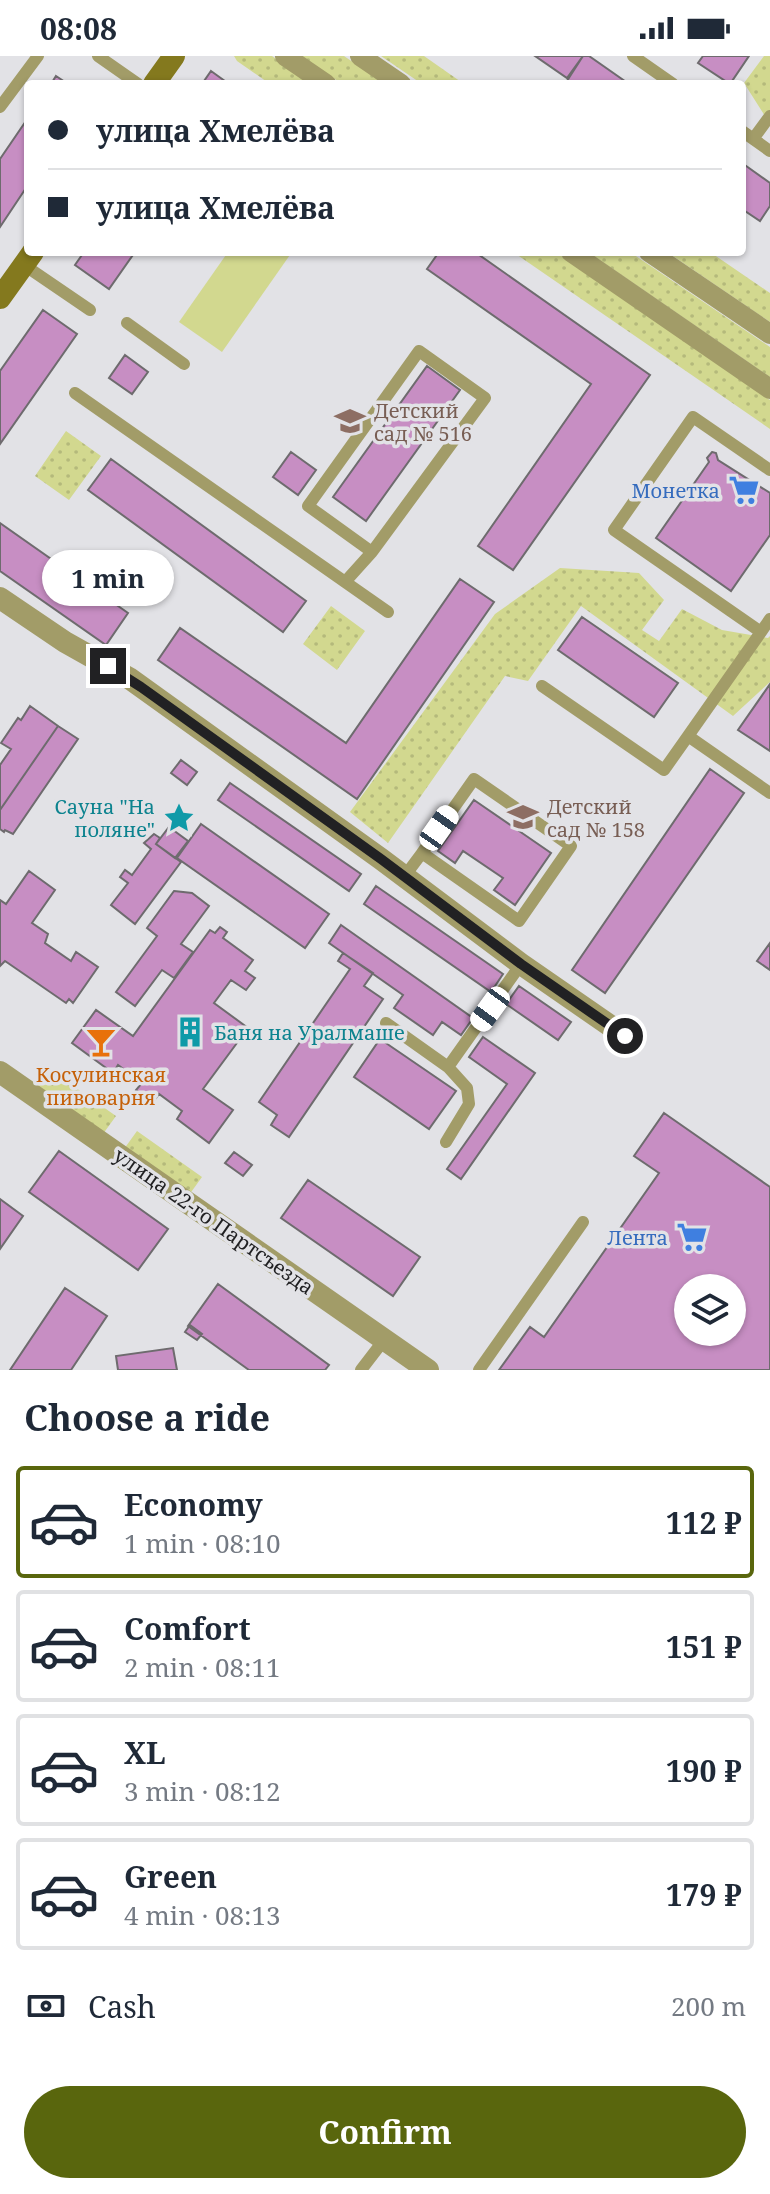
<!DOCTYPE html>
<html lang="en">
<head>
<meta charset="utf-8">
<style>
	:root { --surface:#fff; --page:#f2f2f3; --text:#1f2937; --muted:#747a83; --line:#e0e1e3; --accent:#59660d }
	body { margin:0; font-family:"Noto Serif",serif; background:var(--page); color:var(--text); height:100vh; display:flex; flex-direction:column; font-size:30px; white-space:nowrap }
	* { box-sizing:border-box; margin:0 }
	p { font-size:26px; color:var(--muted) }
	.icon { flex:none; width:44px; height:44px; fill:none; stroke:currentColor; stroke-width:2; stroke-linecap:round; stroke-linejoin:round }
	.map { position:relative; height:1314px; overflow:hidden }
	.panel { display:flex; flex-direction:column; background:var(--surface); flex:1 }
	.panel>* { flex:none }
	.guide { position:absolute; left:24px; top:24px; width:722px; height:176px; border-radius:8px; box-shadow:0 2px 6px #0004; display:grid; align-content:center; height:176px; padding:0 24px; background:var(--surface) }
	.controls { position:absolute; left:674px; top:1218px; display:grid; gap:16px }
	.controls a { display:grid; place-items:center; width:72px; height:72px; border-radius:50%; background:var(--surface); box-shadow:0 2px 6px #0004; font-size:40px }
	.end { position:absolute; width:36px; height:36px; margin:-18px; border:10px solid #212123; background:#fff; box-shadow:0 0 0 4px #fff }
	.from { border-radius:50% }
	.bubble { position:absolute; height:56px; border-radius:28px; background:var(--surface); box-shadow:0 2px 6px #0004; font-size:26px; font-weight:700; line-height:56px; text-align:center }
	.car { position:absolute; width:24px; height:48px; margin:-24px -12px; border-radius:10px; box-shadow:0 0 6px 2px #0007; background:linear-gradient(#fff 24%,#345 0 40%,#fff 0 76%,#345 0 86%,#fff 0) }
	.guide b { display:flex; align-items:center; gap:28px; height:76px; font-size:30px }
	.guide b+b { border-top:2px solid var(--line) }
	.guide i { width:20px; height:20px; background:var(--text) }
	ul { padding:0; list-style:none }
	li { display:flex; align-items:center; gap:24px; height:112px; margin:0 16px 12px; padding:0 8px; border:4px solid var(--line); border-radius:8px }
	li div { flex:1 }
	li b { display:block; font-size:30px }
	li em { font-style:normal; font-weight:700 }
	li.selected { border-color:var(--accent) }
	li>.icon { width:72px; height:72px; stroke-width:1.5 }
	h2 { padding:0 24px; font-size:36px; line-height:96px }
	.pay { display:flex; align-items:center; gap:20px; height:88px; padding:0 24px; font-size:30px }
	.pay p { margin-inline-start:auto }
	.primary-button { display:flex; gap:16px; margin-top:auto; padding:16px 24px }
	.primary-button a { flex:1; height:92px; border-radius:48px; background:var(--accent); color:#fff; font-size:32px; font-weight:700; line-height:92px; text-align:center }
	.status { display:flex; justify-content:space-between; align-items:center; height:56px; padding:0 40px; background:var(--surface); direction:ltr }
	.status svg { height:22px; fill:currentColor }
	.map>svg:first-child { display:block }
	.grass { fill:url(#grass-dots) }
	.pitch { fill:#d2d88f }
	.building { fill:#c78ec3; stroke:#6e6b6e; stroke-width:2; fill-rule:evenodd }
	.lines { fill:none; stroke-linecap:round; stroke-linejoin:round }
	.service { stroke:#a29c68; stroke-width:12 }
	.pedestrian { stroke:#a29c68; stroke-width:20 }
	.minor { stroke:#a29c68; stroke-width:22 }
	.secondary { stroke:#84791e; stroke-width:22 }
	.route { stroke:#212123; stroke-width:10 }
	.labels { text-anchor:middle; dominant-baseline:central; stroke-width:7; stroke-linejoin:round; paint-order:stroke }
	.education-label { font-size:20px; fill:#785e54; stroke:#e2e2e6; text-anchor:start }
	.shop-label { font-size:20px; fill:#366cbe; stroke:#e2e2e6; text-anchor:end }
	.culture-label { font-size:20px; fill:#0d838f; stroke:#e2e2e6; text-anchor:end }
	.food-label { font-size:20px; fill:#c56008; stroke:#e2e2e6 }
	.street-label { font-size:20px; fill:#212123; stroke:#e2e2e6 }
</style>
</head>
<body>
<div class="status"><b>08:08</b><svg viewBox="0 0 49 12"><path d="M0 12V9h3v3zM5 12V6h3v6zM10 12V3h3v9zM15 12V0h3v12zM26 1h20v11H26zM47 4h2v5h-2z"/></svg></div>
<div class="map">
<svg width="770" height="1314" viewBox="0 0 770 1314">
	<defs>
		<pattern id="grass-dots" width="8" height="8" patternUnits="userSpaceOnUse" patternTransform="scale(2)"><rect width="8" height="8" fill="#d2d88f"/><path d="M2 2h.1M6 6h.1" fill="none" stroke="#b4b97b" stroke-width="1.8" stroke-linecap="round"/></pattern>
	</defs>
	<rect width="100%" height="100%" fill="#e2e2e6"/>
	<!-- grass -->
	<path class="grass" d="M 234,0 L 272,0 L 312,28 L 270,28 L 237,5 Z
		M 301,0 L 344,0 L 385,28 L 342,28 Z
		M 381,0 L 424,0 L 464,28 L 422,28 Z
		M 764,0 L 770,0 L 770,68 L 744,27 Z
		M 513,196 L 556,196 L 770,344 L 770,373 Z
		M 588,196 L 630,196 L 770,291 L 770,321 Z
		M 667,196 L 710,196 L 770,237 L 770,266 Z
		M 66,375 L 101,400 L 69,444 L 35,420 Z
		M 560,512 L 639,517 L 664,544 L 642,574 L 659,585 L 682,553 L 722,574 L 768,582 L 770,580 L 770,626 L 733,660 L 581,550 L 528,625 L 505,620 L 388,787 L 350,756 L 495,558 Z
		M 331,550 L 365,575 L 337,614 L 303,588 Z
		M 49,1013 L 116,1060 L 103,1078 L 36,1031 Z
		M 137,1075 L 202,1121 L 189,1139 L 124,1093 Z"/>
	<!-- pitch -->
	<path class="pitch" d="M 228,196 L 292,196 L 222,296 L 179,266 Z"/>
	<!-- building -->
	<path class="building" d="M 535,0 L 583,0 L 567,22 Z
		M 583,0 L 589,0 L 629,28 L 565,28 Z
		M 703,0 L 749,0 L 730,28 L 698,7 Z
		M 211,15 L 229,28 L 202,28 Z
		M 56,20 L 68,28 L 51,28 Z
		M 28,62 L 28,129 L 0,171 L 0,103 Z
		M 742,107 L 770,127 L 770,150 L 760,165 L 742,153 Z
		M 84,196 L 135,196 L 109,233 L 75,209 Z
		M 439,196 L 475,196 L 650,319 L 513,514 L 478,490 L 591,328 L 427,213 Z
		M 43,254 L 77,278 L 0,388 L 0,315 Z
		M 125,299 L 148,316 L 132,338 L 109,322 Z
		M 427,310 L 460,334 L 366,465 L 333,441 Z
		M 291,396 L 316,414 L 298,439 L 273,421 Z
		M 712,396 L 716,397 L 718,404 L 770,437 L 770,479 L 731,535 L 656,482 L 709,406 L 707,402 Z
		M 111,403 L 306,545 L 283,576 L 88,434 Z
		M 0,467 L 128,557 L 106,589 L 0,515 Z
		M 460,523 L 494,546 L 357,743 L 158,604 L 180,572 L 346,687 Z
		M 582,561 L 678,627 L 654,661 L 558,594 Z
		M 770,628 L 770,695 L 738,674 Z
		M 30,650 L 58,670 L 0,754 L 0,709 L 11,693 L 1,687 L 18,662 L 21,664 Z
		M 58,670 L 78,683 L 13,778 L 5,774 L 4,776 L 0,773 L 0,754 Z
		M 181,704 L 197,716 L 187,729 L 171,717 Z
		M 710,713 L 744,737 L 605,937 L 572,914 Z
		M 230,727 L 361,818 L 349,835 L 218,744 Z
		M 474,744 L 551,797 L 515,849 L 494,834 L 503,822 L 463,795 L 455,807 L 438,795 Z
		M 201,768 L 329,858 L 305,892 L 177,802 Z
		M 169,771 L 188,785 L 175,802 L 156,788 Z
		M 154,778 L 160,782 L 156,788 L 181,806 L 135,868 L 111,849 L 128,827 L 120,821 L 125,814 L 132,819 L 151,793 L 144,787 Z
		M 29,815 L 55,834 L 32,867 L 48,878 L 45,887 L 71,905 L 76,896 L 98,911 L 73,947 L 69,943 L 66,947 L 5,905 L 0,910 L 0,844 L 6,848 Z
		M 376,830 L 503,918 L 491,936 L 364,848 Z
		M 174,835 L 192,837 L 209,850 L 181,888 L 193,896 L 174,922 L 162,914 L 135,950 L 116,936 L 157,880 L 147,872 Z
		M 341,869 L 473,962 L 461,979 L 442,966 L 433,979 L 394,952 L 403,939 L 329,887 Z
		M 220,871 L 227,876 L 223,882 L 253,904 L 245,915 L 255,922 L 246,934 L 231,924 L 214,947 L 248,972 L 203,1033 L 233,1054 L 209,1087 L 177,1063 L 182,1055 L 159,1038 L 153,1046 L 136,1034 L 142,1027 L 118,1009 L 113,1017 L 72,987 L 96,954 L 133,980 L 210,874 L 215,877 Z
		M 770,887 L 770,914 L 757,905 Z
		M 343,897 L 373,917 L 364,930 L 383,943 L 289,1081 L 271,1069 L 277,1059 L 259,1046 L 350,913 L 338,905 Z
		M 519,930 L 571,966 L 558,984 L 506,948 Z
		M 483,981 L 535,1017 L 461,1123 L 447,1113 L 507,1028 L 469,1001 Z
		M 380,983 L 456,1035 L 429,1073 L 354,1021 Z
		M 664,1057 L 770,1131 L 770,1314 L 499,1314 L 530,1271 L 544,1281 L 659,1117 L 634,1100 ZM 688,1232 L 732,1232 L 732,1276 L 688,1276 Z
		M 59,1095 L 168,1173 L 138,1214 L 29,1136 Z
		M 234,1096 L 252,1109 L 243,1120 L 225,1107 Z
		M 308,1124 L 420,1201 L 393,1240 L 281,1162 Z
		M 0,1143 L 23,1160 L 0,1193 Z
		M 218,1228 L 329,1309 L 325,1314 L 249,1314 L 188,1270 Z
		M 65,1232 L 107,1260 L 71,1314 L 10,1314 Z
		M 190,1269 L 202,1278 L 197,1284 L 185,1276 Z
		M 173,1292 L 177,1314 L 118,1314 L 116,1300 Z"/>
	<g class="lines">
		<!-- service -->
		<path class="service" d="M 98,0 L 138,28
			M 633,0 L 673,28
			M 0,51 L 38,0
			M 742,75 L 770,95
			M 753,83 L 770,60
			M 24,209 L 90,254
			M 127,267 L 184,308
			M 75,337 L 388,556
			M 770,414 L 693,361 L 614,474 L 761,576 L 688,680 L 770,737
			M 345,526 L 372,496 L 308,450 L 419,295 L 485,342 L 372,496
			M 761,576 L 770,563
			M 542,630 L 664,714 L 688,680
			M 404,821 L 422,797 L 519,865 L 571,790 L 474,723 L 422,797
			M 386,967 L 448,1011 L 521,908
			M 446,1086 L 469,1048 L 467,1032 L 448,1011
			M 361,1314 L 384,1284
			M 479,1314 L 583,1166"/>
		<!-- pedestrian -->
		<path class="pedestrian" d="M 285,0 L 326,28
			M 360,0 L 401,28
			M 571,196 L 770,333
			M 649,196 L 770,278"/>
		<!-- minor -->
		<path class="minor" d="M 0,542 L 65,586 L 129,622 L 381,803 L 521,908 L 625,980
			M 0,1016 L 428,1314"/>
		<!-- secondary -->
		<path class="secondary" d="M 154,28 L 174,0
			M 0,242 L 33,196"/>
	</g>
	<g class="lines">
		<!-- route -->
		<path class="route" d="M 108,610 L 141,631 L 381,803 L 521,908 L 625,980"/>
	</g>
	<!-- icons -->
	<defs>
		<g id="school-bare" transform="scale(2.4)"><path d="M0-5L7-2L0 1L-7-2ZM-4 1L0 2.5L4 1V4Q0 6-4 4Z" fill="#8d6e63" stroke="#e2e2e6" stroke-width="2.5" paint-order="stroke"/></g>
		<g id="supermarket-bare" transform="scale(2.4)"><path d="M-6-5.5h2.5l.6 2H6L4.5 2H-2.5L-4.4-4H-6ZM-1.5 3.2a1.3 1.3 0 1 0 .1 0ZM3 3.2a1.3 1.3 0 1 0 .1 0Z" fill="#3f7fe0" stroke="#e2e2e6" stroke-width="2.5" paint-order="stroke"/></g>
		<g id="sight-bare" transform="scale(2.4)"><path d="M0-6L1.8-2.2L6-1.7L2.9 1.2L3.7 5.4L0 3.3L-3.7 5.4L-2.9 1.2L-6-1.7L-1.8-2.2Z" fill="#0f9aa8" stroke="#e2e2e6" stroke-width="2.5" paint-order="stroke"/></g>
		<g id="building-bare" transform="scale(2.4)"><path d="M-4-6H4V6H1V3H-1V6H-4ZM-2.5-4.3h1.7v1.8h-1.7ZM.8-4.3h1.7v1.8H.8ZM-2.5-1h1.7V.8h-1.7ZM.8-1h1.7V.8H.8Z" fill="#0f9aa8" stroke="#e2e2e6" stroke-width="2.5" paint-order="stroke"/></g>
		<g id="bar-bare" transform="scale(2.4)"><path d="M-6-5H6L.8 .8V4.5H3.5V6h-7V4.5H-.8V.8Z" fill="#e8710a" stroke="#e2e2e6" stroke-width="2.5" paint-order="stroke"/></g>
	</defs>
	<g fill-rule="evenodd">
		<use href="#school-bare" x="350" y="365"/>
		<use href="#supermarket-bare" x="744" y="434"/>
		<use href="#school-bare" x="523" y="761"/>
		<use href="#sight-bare" x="179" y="762"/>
		<use href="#building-bare" x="190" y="976"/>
		<use href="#bar-bare" x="101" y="986"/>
		<use href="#supermarket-bare" x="692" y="1181"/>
	</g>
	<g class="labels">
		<!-- education labels -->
		<g class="education-label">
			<text x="374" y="354">Детский<tspan x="374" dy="23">сад № 516</tspan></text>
			<text x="547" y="750">Детский<tspan x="547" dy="23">сад № 158</tspan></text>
		</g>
		<!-- shop labels -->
		<g class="shop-label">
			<text x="720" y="434">Монетка</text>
			<text x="668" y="1181">Лента</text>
		</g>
		<!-- culture labels -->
		<g class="culture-label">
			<text x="155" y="750">Сауна "На<tspan x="155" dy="23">поляне"</tspan></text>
			<text x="214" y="976" text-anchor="start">Баня на Уралмаше</text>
		</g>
		<!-- food labels -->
		<g class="food-label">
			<text x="101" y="1018">Косулинская<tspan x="101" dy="23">пивоварня</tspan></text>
		</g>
		<!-- street labels -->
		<g class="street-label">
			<text transform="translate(214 1165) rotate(35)">улица 22-го Партсъезда</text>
		</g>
	</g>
</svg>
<div class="controls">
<a><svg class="icon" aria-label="layers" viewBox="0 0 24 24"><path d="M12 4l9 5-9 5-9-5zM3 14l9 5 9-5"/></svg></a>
</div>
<i class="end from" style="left:625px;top:980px"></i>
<i class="end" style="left:108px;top:610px"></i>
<div class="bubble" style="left:42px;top:494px;width:132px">1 min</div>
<i class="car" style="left:439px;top:772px;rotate:35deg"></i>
<i class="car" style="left:490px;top:953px;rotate:216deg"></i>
<div class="guide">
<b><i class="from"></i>улица Хмелёва</b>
<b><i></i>улица Хмелёва</b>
</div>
</div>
<section class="panel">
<h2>Choose a ride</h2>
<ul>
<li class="selected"><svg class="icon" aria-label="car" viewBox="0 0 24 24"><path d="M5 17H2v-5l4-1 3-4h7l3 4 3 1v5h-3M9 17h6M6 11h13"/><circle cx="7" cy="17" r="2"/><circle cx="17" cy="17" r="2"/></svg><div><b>Economy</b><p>1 min · 08:10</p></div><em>112 ₽</em></li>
<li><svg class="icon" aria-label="car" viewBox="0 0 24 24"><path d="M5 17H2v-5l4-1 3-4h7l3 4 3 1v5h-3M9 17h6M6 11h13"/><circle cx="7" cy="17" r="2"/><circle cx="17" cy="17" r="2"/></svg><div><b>Comfort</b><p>2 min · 08:11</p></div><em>151 ₽</em></li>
<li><svg class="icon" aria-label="car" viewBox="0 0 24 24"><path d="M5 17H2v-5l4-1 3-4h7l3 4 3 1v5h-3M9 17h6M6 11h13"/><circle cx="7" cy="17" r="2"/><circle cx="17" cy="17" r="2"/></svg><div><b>XL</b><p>3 min · 08:12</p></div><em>190 ₽</em></li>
<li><svg class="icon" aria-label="car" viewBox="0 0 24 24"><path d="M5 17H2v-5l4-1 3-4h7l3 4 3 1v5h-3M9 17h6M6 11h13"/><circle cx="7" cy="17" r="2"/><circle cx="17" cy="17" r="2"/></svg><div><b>Green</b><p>4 min · 08:13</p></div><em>179 ₽</em></li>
</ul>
<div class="pay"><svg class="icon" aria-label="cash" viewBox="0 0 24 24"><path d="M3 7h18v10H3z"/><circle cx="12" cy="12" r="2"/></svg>Cash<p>200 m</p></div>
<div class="primary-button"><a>Confirm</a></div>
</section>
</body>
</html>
